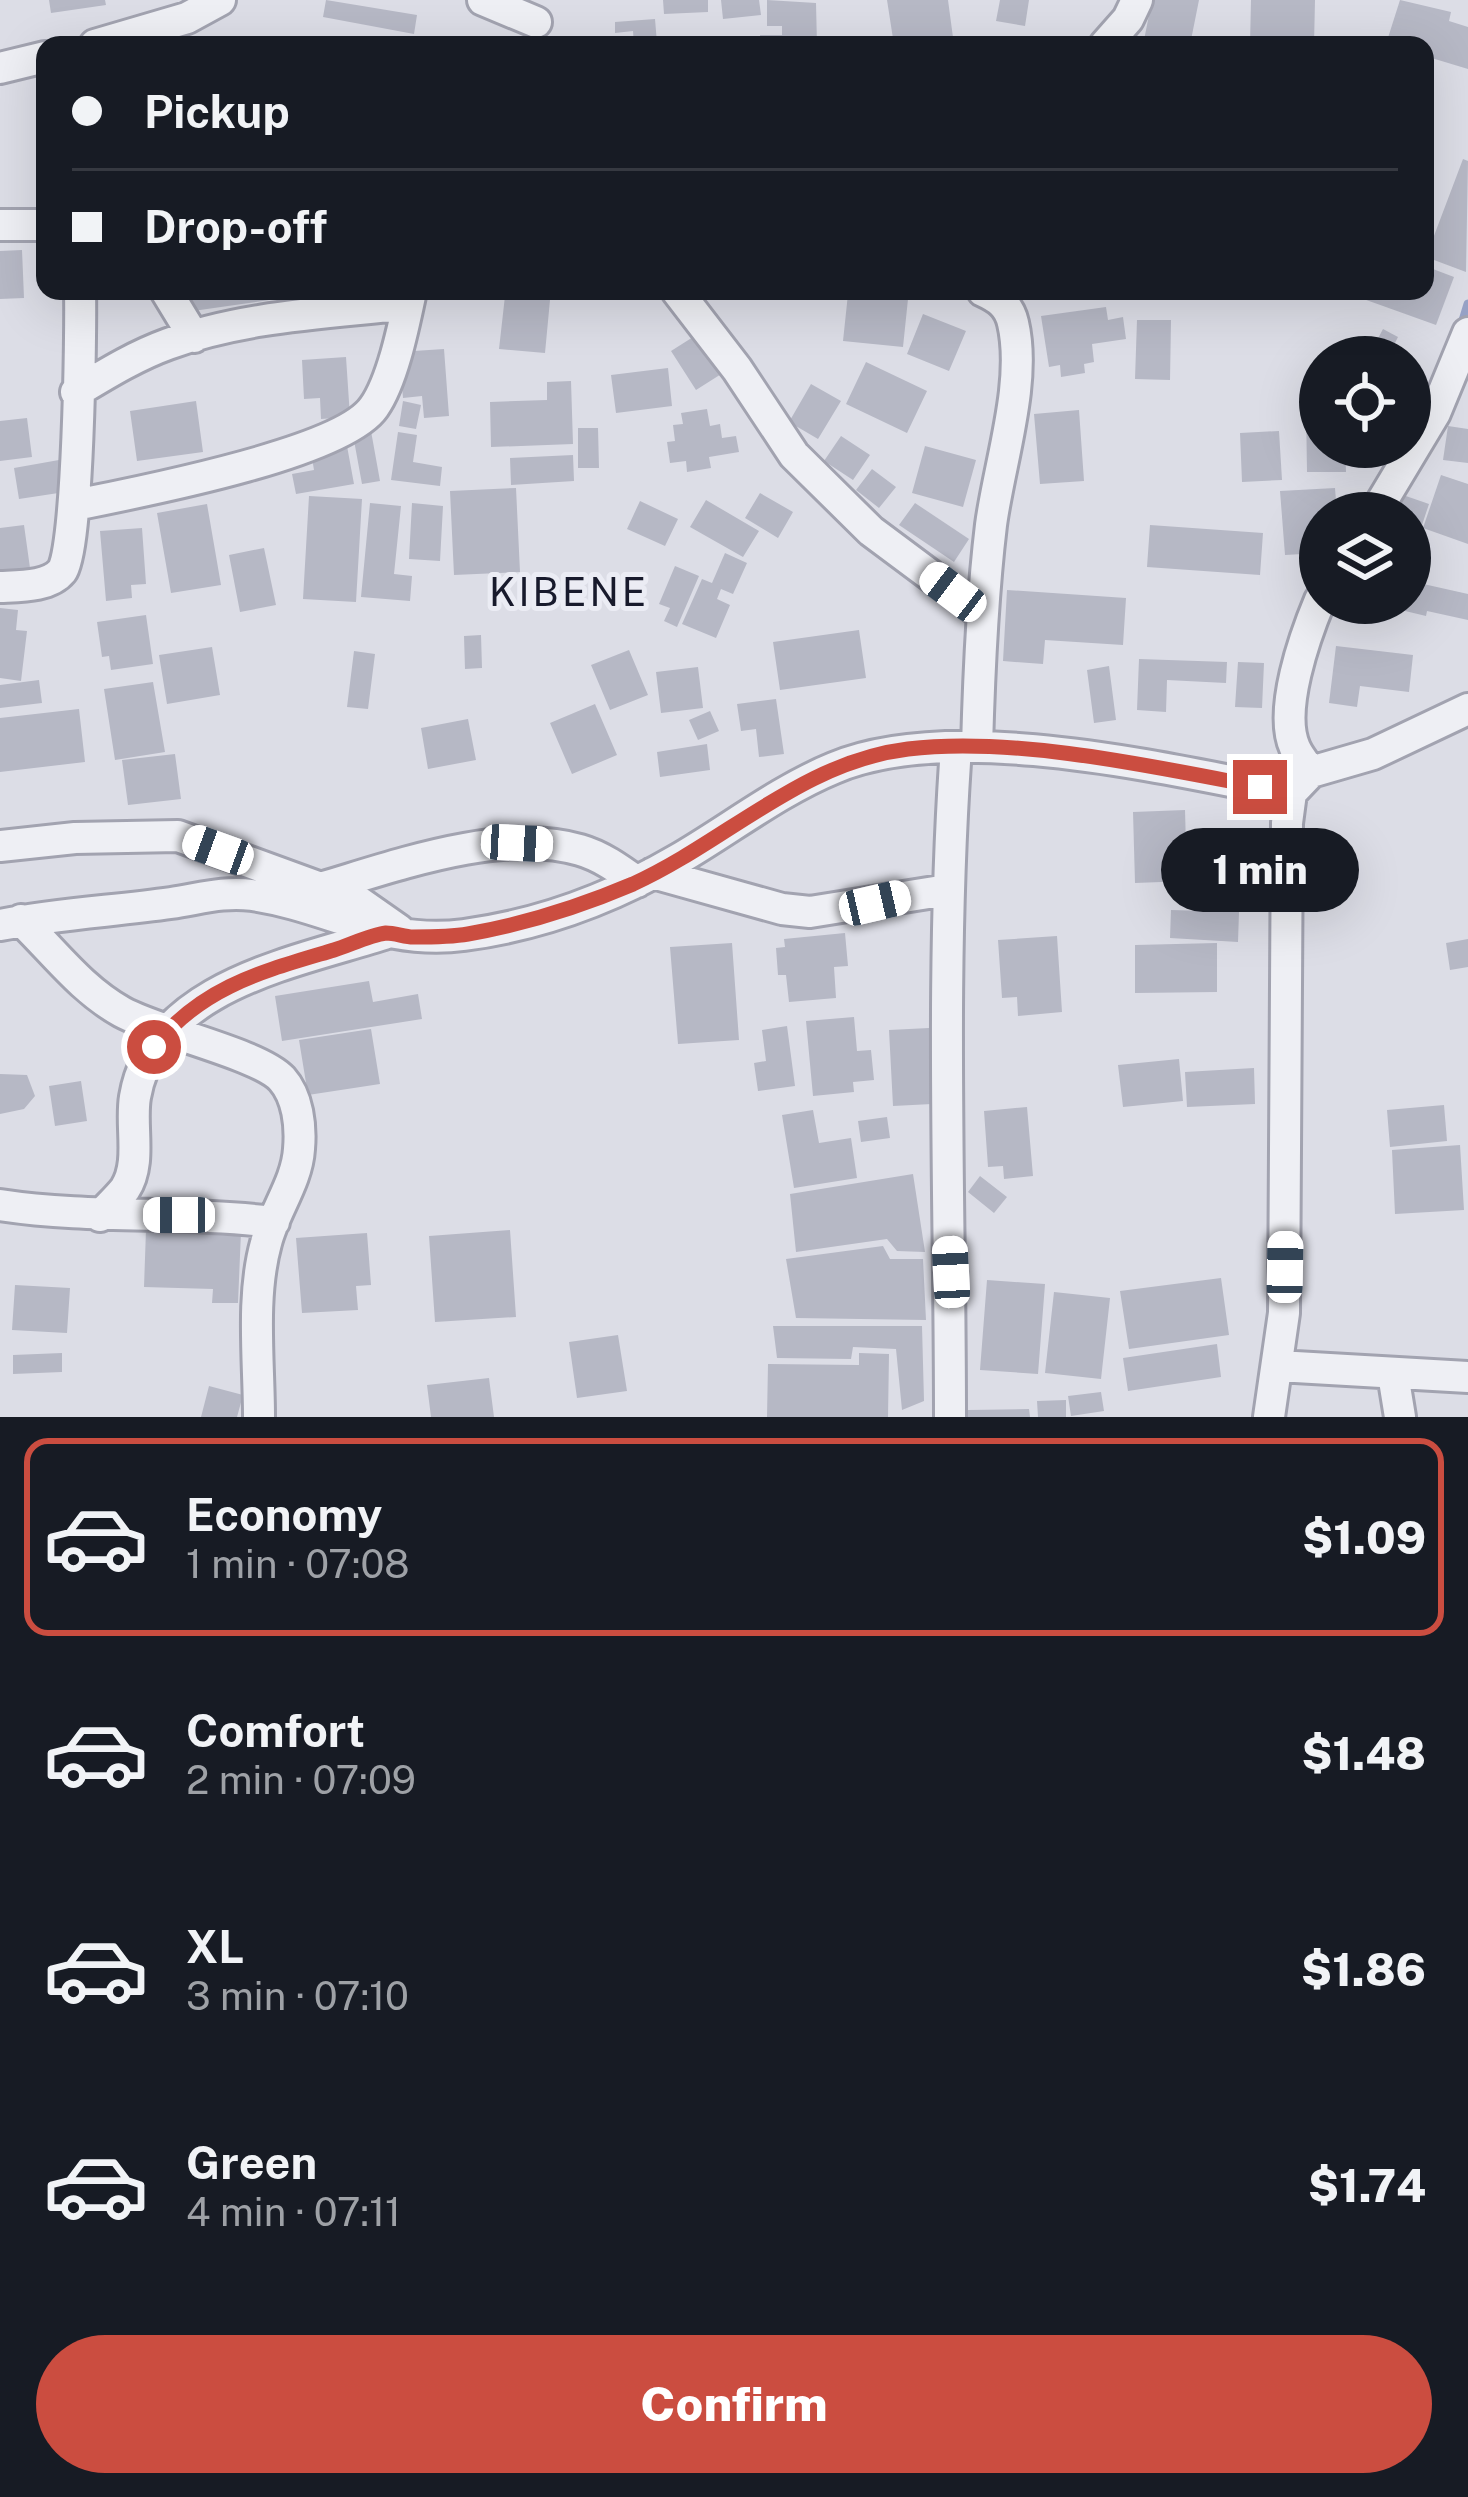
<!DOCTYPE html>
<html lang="en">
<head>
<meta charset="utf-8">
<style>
	:root { --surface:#171b24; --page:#242831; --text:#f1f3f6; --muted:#9ea1a6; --line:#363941; --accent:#cb4d40 }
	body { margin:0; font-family:"Public Sans",sans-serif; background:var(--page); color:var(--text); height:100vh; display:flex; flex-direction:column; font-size:45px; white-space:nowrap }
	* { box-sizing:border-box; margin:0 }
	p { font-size:39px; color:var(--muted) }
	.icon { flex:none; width:66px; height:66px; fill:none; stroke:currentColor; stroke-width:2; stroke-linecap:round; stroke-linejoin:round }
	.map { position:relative; height:1417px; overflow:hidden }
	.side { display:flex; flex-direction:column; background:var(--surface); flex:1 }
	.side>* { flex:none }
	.top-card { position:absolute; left:36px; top:36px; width:1398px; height:264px; border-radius:24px; box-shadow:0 12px 48px #0002; display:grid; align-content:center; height:264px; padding:0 36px; background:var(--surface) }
	.fabs { position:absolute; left:1299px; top:336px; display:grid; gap:24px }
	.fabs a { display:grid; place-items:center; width:132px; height:132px; border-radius:50%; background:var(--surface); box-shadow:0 12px 48px #0002; font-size:60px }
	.end { position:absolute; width:54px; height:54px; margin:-27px; border:15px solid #cb4d40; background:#fff; box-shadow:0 0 0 6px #fff }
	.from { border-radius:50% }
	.bubble { position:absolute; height:84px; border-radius:42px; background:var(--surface); box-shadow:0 12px 48px #0002; font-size:39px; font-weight:800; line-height:84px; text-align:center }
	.car { position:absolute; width:36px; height:72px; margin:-36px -18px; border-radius:15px; box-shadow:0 0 9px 3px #0007; background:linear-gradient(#fff 24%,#345 0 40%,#fff 0 76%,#345 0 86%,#fff 0) }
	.top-card b { display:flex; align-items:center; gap:42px; height:114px; font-size:45px }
	.top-card b+b { border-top:3px solid var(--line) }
	.top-card i { width:30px; height:30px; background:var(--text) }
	ul { padding:21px 0 0; list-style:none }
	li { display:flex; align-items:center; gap:36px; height:198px; margin:0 24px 18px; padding:0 12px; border:6px solid transparent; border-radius:24px }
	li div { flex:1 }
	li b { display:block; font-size:45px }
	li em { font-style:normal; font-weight:800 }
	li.current { border-color:var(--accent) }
	li>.icon { width:108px; height:108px; stroke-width:1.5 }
	.cta { display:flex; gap:24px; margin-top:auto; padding:24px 36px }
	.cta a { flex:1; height:138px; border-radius:72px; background:var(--accent); color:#fff; font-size:48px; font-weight:800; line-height:138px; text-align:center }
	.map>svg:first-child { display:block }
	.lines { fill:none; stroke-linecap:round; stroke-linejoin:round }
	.stream { stroke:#97a2c6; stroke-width:9 }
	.building { fill:#b6b8c5 }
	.minor-casing { stroke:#a2a3b0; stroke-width:36 }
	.minor { stroke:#eeeff4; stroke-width:30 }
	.route { stroke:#cb4d40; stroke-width:15 }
	.labels { text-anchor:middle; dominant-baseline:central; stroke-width:10; stroke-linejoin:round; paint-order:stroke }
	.quarter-label { font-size:39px; letter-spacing:3px; fill:#181a2c; stroke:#ebecf4 }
</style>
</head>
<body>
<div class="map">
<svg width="1468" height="1417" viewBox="0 0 1468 1417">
	<rect width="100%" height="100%" fill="#dcdde6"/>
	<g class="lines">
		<!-- stream -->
		<path class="stream" d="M 1461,327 L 1468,304"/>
	</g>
	<!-- building -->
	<path class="building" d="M 49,0 L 105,0 L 106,5 L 51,13 Z
		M 326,0 L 417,15 L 414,34 L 323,17 Z
		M 663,0 L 708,0 L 708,12 L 664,14 Z
		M 721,0 L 759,0 L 761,15 L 723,19 Z
		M 767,0 L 816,3 L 817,45 L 761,45 L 760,35 L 782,35 L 782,26 L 767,26 Z
		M 887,0 L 948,0 L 954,45 L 894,45 Z
		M 1000,0 L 1029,0 L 1025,26 L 996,21 Z
		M 1152,0 L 1199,0 L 1190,45 L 1143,45 Z
		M 1251,0 L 1315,0 L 1314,45 L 1250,45 Z
		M 1400,0 L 1451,12 L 1449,21 L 1468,27 L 1468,69 L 1425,56 L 1425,45 L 1386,44 Z
		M 655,19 L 657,43 L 634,45 L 633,31 L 615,33 L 615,22 Z
		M 1463,159 L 1468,161 L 1466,272 L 1426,257 Z
		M 22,250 L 24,298 L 0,299 L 0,251 Z
		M 1425,266 L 1454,277 L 1436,325 L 1344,292 L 1425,291 Z
		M 190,291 L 268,291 L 269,300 L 193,311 Z
		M 848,294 L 908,299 L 903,347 L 843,341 Z
		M 505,296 L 550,300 L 545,353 L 499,349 Z
		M 1106,307 L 1108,320 L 1123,317 L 1126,339 L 1092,344 L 1094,362 L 1084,364 L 1085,373 L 1061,377 L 1060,365 L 1049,367 L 1041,316 Z
		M 923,314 L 966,331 L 949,371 L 907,354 Z
		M 1137,320 L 1171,320 L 1170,380 L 1135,379 Z
		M 1383,329 L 1398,337 L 1388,357 L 1368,357 Z
		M 701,332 L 726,371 L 696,390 L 671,351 Z
		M 444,349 L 449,416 L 424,418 L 422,396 L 403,398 L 399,352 Z
		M 346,357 L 350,417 L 321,419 L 320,398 L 304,399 L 302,360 Z
		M 866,362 L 927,391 L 907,433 L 846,404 Z
		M 668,368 L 672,406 L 616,413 L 611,375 Z
		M 571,381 L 573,444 L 491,447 L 490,402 L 547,400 L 547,382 Z
		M 811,384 L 841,401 L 818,439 L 789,422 Z
		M 196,401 L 203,452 L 137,461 L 130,411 Z
		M 403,401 L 421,405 L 416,429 L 399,426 Z
		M 1306,407 L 1320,407 L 1320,447 L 1345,447 L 1346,472 L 1307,472 Z
		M 707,409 L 710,426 L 720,424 L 722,438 L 736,436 L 739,452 L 709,457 L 711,468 L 687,472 L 686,461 L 670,463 L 667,442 L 675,441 L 673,425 L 683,424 L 681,413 Z
		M 1079,410 L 1084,481 L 1040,484 L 1034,414 Z
		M 27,418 L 32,457 L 0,461 L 0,421 Z
		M 1448,426 L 1468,429 L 1468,463 L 1443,460 Z
		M 578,428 L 598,428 L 599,468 L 578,468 Z
		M 371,431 L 380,481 L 362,484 L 353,435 Z
		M 1279,431 L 1282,480 L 1242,482 L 1240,433 Z
		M 398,432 L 417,435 L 413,462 L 442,467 L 440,486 L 391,480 Z
		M 841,436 L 870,455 L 853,480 L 824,461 Z
		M 347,446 L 354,484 L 296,494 L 292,474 L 314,470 L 311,452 Z
		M 925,446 L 976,460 L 963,507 L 912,493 Z
		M 573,455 L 574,481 L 511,485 L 510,458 Z
		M 59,460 L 65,492 L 19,499 L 14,468 Z
		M 872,469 L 896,487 L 879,508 L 856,490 Z
		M 1441,475 L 1468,484 L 1468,544 L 1423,528 Z
		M 516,488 L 520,572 L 454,575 L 450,491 Z
		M 1335,488 L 1337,513 L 1320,513 L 1320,553 L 1285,555 L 1280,491 Z
		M 760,493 L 793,512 L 778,538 L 745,518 Z
		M 1403,495 L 1429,504 L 1411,558 L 1410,513 L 1397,513 Z
		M 309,496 L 362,499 L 356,602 L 303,599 Z
		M 706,500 L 759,531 L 743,557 L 690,527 Z
		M 640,501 L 678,519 L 665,546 L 627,529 Z
		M 370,503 L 401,506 L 394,574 L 412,576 L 410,601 L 361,597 Z
		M 412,503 L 443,506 L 440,561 L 409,559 Z
		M 915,503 L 969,539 L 954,562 L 899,525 Z
		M 207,504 L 221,585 L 171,593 L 157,513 Z
		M 24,525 L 30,568 L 0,572 L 0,528 Z
		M 1150,525 L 1263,533 L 1260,575 L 1147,567 Z
		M 142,528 L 146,584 L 131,585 L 132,598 L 106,601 L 100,531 Z
		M 264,548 L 276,605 L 240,612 L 229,555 Z
		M 725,553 L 747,563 L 733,594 L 721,589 L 717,599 L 730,605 L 716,638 L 682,624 L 702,579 L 712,583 Z
		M 675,566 L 699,576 L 677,627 L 664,621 L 670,608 L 659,604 Z
		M 1410,581 L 1468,594 L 1468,620 L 1427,611 L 1426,616 L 1401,610 L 1403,603 L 1410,603 Z
		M 1007,590 L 1126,598 L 1123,645 L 1045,640 L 1043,664 L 1003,661 Z
		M 0,608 L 18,610 L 16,630 L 27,631 L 21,681 L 0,678 Z
		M 146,615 L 153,664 L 111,670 L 109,656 L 102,657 L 97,622 Z
		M 859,630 L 866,678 L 780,690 L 773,642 Z
		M 481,635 L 482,668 L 465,669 L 464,636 Z
		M 1336,646 L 1413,655 L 1409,692 L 1360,686 L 1357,707 L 1329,703 Z
		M 212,647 L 220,695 L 167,704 L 159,655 Z
		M 629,650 L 648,695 L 610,710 L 591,665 Z
		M 354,651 L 375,654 L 368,709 L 347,707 Z
		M 1139,659 L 1227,662 L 1226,683 L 1167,680 L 1166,712 L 1137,710 Z
		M 1238,662 L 1264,663 L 1262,708 L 1235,707 Z
		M 1109,666 L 1116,720 L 1094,723 L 1087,670 Z
		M 698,667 L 703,708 L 661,713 L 656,672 Z
		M 39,680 L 42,703 L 0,708 L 0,685 Z
		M 153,682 L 165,752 L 115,760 L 104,689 Z
		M 776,699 L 784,754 L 759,757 L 756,729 L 741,731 L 737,704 Z
		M 595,704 L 617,755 L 572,774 L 550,723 Z
		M 79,709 L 85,762 L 0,772 L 0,718 Z
		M 710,711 L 719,731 L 698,740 L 689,720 Z
		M 468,719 L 476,760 L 428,769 L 421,728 Z
		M 707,744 L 710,770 L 660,777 L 657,752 Z
		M 175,754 L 181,799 L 128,805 L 122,760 Z
		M 1185,810 L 1187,881 L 1135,883 L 1133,812 Z
		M 1171,910 L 1239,912 L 1238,942 L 1170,938 Z
		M 845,933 L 848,966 L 834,967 L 836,998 L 789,1002 L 786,975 L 778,975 L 776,948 L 785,947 L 784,939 Z
		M 1057,936 L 1062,1012 L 1018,1016 L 1017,997 L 1002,998 L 998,940 Z
		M 1468,939 L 1468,967 L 1450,970 L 1446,943 Z
		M 732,943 L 739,1040 L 678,1044 L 670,947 Z
		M 1217,943 L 1217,992 L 1135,993 L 1135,945 Z
		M 369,981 L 373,1002 L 418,994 L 422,1019 L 282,1041 L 275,996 Z
		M 854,1017 L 857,1051 L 871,1050 L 874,1080 L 853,1082 L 854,1092 L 813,1096 L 806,1021 Z
		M 787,1026 L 795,1086 L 758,1091 L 754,1063 L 766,1061 L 762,1030 Z
		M 929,1028 L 932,1104 L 893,1106 L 889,1030 Z
		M 371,1029 L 380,1084 L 308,1095 L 299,1040 Z
		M 1179,1059 L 1183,1101 L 1123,1107 L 1118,1065 Z
		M 1254,1068 L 1255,1104 L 1187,1107 L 1185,1072 Z
		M 0,1074 L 27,1075 L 35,1096 L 24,1109 L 0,1114 Z
		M 81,1081 L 87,1121 L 55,1126 L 49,1086 Z
		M 1444,1105 L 1447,1141 L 1390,1147 L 1387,1110 Z
		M 1027,1107 L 1033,1176 L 1004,1179 L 1003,1166 L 988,1167 L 984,1111 Z
		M 813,1110 L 819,1143 L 851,1138 L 857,1178 L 794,1188 L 782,1115 Z
		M 887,1117 L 890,1138 L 861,1142 L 858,1121 Z
		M 1460,1145 L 1464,1210 L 1395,1214 L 1392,1150 Z
		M 913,1174 L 925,1252 L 897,1251 L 887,1239 L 796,1252 L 790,1194 Z
		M 980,1176 L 1007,1197 L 994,1213 L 968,1192 Z
		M 146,1230 L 241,1232 L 238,1303 L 212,1303 L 213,1289 L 144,1287 Z
		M 510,1230 L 516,1317 L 435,1322 L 429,1236 Z
		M 367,1233 L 371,1285 L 356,1286 L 358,1310 L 302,1313 L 296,1238 Z
		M 883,1246 L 890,1259 L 923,1259 L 926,1320 L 796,1318 L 786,1259 Z
		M 1221,1278 L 1229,1335 L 1129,1349 L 1120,1291 Z
		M 987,1280 L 1045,1284 L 1038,1374 L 980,1370 Z
		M 15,1285 L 70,1288 L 67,1333 L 12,1330 Z
		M 1054,1292 L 1110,1298 L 1101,1379 L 1045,1373 Z
		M 773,1326 L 922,1326 L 924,1401 L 902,1410 L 896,1349 L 853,1347 L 851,1359 L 777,1358 Z
		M 618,1335 L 627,1391 L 577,1398 L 569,1342 Z
		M 1217,1344 L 1221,1377 L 1128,1391 L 1123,1358 Z
		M 62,1353 L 62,1372 L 13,1374 L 13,1355 Z
		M 859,1353 L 889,1354 L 888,1417 L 767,1417 L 768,1364 L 859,1365 Z
		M 489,1378 L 494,1417 L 431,1417 L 427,1385 Z
		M 209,1386 L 243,1395 L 237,1417 L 201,1417 Z
		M 1101,1392 L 1104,1411 L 1071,1416 L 1068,1396 Z
		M 1066,1400 L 1066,1417 L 1038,1417 L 1037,1401 Z
		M 1029,1409 L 1030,1417 L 968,1417 L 968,1410 Z"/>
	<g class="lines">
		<!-- minor casing -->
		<g class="minor-casing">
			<path id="minor" d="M 483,0 L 536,22
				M 95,45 L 187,18 L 220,0
				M 1105,45 L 1128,19 L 1137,0
				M 0,68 L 45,57
				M 0,225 L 45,225
				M 166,291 L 194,337
				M 677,291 L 737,369 L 794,455 L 871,531 L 981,613
				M 76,392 C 106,374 135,356 168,344 C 243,316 329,313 408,304
				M 75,505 C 134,493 342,454 374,407 C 393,380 404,324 411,291
				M 1375,513 L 1435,413 L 1468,333
				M 0,587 C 20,586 49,587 62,571 C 78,551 81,330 80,291
				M 977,747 C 979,673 982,599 991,525 C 999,464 1027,383 1013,323 C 1009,305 998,298 983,291
				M 1311,772 C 1306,765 1299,757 1295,748 C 1278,711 1305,636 1320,600
				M 0,846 L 75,838 L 178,836 L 359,902 L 399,930
				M 653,873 L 782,909 L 810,912 L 947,890
				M 324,887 C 398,865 503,827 580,850 C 601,856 619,869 637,882
				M 21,920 C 55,953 81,989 122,1012 C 160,1033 259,1054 282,1079 C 298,1097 301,1126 299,1149 C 297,1182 274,1211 266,1243 C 251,1297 259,1361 259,1417
				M 0,925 C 56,914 114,911 171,903 C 199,899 224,891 252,895 C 328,906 383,946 464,935 C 539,925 612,898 677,860 C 729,830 778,791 834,768 C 953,718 1166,769 1291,793
				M 0,1205 C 91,1219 183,1211 274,1222
				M 100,1216 C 108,1207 118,1198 125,1189 C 142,1163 130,1126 135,1097 C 154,985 298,962 387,933
				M 1278,1366 L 1468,1377
				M 1393,1374 L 1400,1417
				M 950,1417 C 950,1193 940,971 956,748
				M 1269,1417 L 1284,1313 L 1287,823 L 1291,793 L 1311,772 L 1373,754 L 1468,709"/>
		</g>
		<!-- minor -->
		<use href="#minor" class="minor"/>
	</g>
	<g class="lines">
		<!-- route -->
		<path class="route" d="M 154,1047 C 202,986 264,971 334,950 C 350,945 370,935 386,933 C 395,933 405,937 413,937 C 431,937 451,937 468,934 C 525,924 579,907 633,884 C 727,841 802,762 908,749 C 1014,736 1156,767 1260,787"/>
	</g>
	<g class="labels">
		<!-- quarter labels -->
		<g class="quarter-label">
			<text x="569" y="592">KIBENE</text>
		</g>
	</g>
</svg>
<div class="fabs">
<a><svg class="icon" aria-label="locate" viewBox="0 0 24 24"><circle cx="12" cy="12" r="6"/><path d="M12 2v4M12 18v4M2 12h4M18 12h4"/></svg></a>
<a><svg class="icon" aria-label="layers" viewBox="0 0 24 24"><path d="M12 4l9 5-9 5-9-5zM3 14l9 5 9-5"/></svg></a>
</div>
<i class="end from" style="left:154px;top:1047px"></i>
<i class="end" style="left:1260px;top:787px"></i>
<div class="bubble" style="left:1161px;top:828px;width:198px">1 min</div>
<i class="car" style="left:953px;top:592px;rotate:307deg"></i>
<i class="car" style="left:517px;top:843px;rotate:93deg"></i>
<i class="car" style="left:218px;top:850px;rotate:290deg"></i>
<i class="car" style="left:875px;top:903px;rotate:77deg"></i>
<i class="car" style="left:179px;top:1215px;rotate:270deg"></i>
<i class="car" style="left:1285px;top:1267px;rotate:1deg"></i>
<i class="car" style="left:951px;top:1272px;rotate:357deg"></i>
<div class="top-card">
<b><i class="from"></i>Pickup</b>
<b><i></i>Drop-off</b>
</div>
</div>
<section class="side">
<ul>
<li class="current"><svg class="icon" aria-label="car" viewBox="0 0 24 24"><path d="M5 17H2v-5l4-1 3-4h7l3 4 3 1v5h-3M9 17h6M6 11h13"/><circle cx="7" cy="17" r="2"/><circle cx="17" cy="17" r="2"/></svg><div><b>Economy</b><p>1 min · 07:08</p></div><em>$1.09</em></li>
<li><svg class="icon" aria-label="car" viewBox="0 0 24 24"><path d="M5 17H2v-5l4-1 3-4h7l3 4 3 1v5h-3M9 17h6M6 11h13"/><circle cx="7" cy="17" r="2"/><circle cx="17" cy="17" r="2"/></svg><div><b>Comfort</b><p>2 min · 07:09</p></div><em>$1.48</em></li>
<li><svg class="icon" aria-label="car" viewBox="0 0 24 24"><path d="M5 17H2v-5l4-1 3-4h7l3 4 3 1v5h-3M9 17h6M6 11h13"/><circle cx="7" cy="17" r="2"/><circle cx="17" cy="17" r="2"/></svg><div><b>XL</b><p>3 min · 07:10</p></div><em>$1.86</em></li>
<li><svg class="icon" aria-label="car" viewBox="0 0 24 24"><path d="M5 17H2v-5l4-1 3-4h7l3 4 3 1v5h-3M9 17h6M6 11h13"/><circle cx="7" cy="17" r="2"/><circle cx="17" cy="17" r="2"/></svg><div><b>Green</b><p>4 min · 07:11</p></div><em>$1.74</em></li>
</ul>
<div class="cta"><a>Confirm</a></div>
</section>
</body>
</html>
